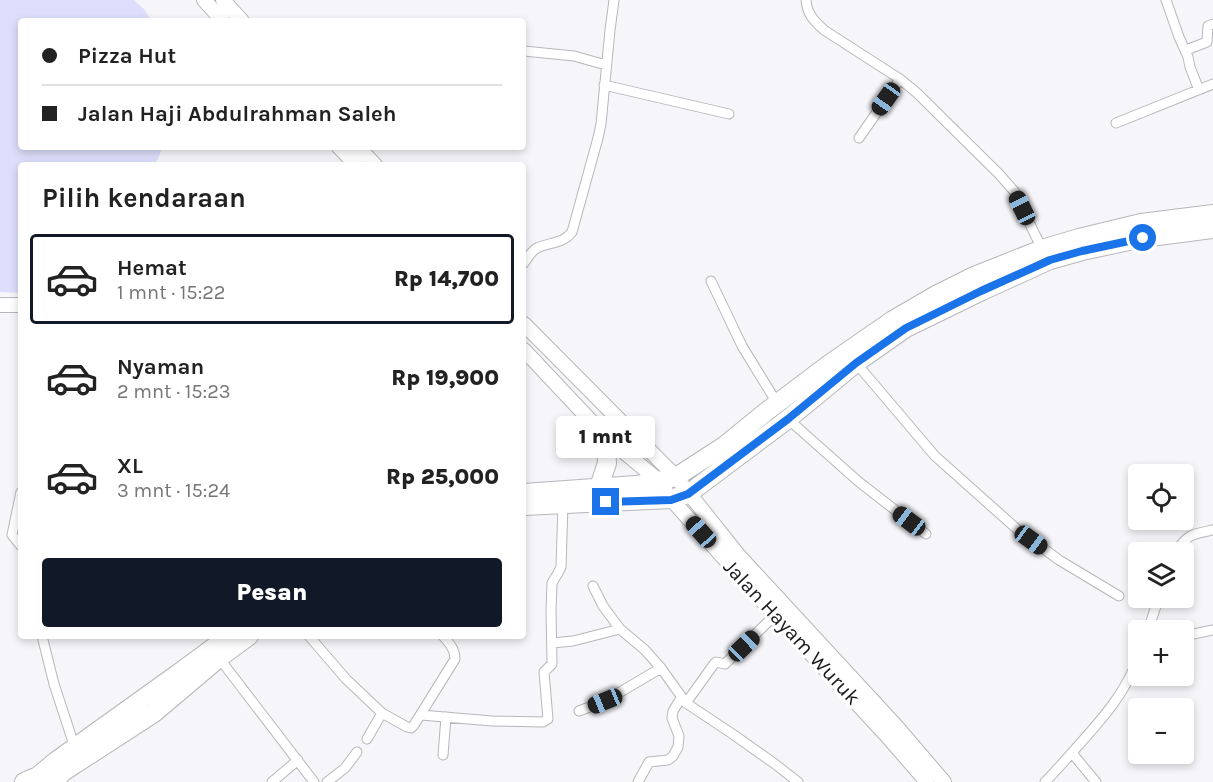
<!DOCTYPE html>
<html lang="id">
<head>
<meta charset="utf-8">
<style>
	:root { --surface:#fff; --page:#f6f6f6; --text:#222; --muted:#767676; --line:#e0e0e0; --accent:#111827 }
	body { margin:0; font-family:Karla,sans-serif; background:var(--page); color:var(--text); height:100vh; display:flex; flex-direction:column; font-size:22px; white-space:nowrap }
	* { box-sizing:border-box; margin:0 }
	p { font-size:20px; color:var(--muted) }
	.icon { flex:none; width:33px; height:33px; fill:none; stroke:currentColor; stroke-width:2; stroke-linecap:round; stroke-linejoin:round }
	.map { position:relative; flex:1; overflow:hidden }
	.side { position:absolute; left:18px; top:162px; width:508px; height:477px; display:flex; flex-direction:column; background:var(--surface); border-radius:6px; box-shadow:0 3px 9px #0003 }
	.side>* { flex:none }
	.banner { position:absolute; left:18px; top:18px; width:508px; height:132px; border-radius:6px; box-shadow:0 3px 9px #0003; display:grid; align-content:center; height:132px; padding:0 24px; background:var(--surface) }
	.fabs { position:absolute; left:1128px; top:464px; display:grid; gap:12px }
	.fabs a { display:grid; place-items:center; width:66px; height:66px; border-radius:6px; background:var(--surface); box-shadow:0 3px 9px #0003; font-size:30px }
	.end { position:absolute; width:27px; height:27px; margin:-14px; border:8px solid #1a73e8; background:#fff; box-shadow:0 0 0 3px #fff }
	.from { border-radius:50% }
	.bubble { position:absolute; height:42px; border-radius:6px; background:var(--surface); box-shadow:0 3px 9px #0003; font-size:20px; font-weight:800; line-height:42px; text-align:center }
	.car { position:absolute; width:18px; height:36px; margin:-18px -9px; border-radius:8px; box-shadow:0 0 4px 2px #0007; background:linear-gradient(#222 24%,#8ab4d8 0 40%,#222 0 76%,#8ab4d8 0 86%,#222 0) }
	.banner b { display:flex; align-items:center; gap:21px; height:57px; font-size:22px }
	.banner b+b { border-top:2px solid var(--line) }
	.banner i { width:15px; height:15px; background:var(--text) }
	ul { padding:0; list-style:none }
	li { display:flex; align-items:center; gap:18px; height:90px; margin:0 12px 9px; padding:0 12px; border:3px solid transparent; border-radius:6px }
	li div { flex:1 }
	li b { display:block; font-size:22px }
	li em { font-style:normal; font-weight:800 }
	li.current { border-color:var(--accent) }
	li>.icon { width:54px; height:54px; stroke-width:1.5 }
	h2 { padding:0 24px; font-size:27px; line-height:72px }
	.cta { display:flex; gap:12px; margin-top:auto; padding:12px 24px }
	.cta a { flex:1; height:69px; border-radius:6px; background:var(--accent); color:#fff; font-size:24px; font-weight:800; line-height:69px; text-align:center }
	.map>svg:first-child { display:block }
	.green { fill:#dcdefb }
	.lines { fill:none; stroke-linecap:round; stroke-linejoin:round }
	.street-casing { stroke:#b7b7bb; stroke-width:11 }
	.secondary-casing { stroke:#b7b7bb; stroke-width:16 }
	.highway-casing { stroke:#b7b7bb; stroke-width:20 }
	.street { stroke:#fff; stroke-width:9 }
	.secondary { stroke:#fff; stroke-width:14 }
	.highway { stroke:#fff; stroke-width:18 }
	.route { stroke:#1a73e8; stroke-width:8 }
	.labels { text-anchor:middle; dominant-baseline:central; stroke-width:6; stroke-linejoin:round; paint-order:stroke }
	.street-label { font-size:21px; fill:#1b1c1d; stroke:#fff }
</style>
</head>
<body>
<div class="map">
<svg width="1213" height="782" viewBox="0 0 1213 782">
	<rect width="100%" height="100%" fill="#f6f6fa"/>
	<!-- green -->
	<path class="green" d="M 0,0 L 134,0 L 144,9 L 152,21 L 21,21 L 21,147 L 162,147 L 158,159 L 153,165 L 21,165 L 21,293 L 0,292 Z"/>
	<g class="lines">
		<!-- street casing -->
		<g class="street-casing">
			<path id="street" d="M 806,0 C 807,14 814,21 824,30 L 900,79 L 917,93 L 999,174 L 1014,191 L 1042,249
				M 1166,0 L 1179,37 L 1188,57 L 1190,67 L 1199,90
				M 1186,50 L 1207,42 L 1208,26 L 1213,24
				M 524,51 L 574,56 L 606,65
				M 604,85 L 729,114
				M 1116,123 L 1213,84
				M 859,138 L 900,79
				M 524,263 C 528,258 531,251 537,248 C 550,242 563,244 572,232 L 598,138 L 601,124 L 610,30 L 614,0
				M 711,281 L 742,346 L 777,403
				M 856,363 L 935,456 L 1018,530 L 1059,560 L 1119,596
				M 788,419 L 859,482 L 926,534
				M 21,492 L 12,535 L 21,546
				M 1176,552 C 1187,534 1193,534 1213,530
				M 593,586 L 603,606 L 620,629
				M 1148,630 L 1159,597
				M 42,636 L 54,684 L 75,748
				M 309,636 L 346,679 L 382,713 L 367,739
				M 1184,636 L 1213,630
				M 552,643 L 573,641 L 620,629 L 645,650 L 661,668
				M 219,658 L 314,782
				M 686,703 L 714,664 L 716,662 L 725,664 L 728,661 L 775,615
				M 579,711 L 605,701 L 661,668 L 686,703 L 734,735 L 775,764 L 798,782
				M 382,713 L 407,727 L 411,728 L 414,725 L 455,659 C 455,649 449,643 443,636
				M 421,715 L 492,721 L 543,722 L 548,719 L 544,672 L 552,664 L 551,610 L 552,583 L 558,573 L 561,567 L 563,504
				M 1072,753 L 1096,782
				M 443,755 L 446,717
				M 272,782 L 298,760
				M 327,782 L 345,768 L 357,752
				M 638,782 L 649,762 L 668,760 L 673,756 L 678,747 L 679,736 L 672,718 L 673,711 L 681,698
				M 1045,782 C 1056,771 1066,759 1077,747 C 1102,719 1125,694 1138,658"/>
		</g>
		<!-- secondary casing -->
		<g class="secondary-casing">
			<path id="secondary" d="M 204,0 L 223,21
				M 223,0 L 242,21
				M 339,147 L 356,165
				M 358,147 L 375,165
				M 0,305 L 21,305
				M 524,324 L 676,477 L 739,556 L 896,726 L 944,782
				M 524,350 L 605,436 L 659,481 L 671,499 L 775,615 L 888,737 L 927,782"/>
		</g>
		<!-- highway casing -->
		<g class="highway-casing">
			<path id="highway" d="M 599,487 L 607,463 L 605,436
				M 524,493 L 636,485 L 659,481 L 676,477 L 724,446 L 767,411 L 828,365 L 893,320 L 936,295 L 974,276 L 1042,249 L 1079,238 L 1141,223 L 1213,214
				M 524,506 L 671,499 L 688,494 L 788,419 L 856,363 L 906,328 L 982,291 L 1050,260 L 1082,251 L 1143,238 L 1213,229
				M 24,782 L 38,776 L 56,761 L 176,675 L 229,636
				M 54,782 L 63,772 L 154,713 L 219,658 L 249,636"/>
		</g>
		<!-- street -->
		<use href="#street" class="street"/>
		<!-- secondary -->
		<use href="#secondary" class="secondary"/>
		<!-- highway -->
		<use href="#highway" class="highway"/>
	</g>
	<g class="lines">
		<!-- route -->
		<path class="route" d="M 606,502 L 671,500 L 688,494 L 788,419 L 856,363 L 906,328 L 981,291 L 1050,260 L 1082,251 L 1143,238"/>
	</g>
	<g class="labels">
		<!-- street labels -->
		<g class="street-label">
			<text transform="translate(792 632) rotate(47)">Jalan Hayam Wuruk</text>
		</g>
	</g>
</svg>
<div class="fabs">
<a><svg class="icon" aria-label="locate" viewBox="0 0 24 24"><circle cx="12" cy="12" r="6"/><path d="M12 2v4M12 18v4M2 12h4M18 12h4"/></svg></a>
<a><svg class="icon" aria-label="layers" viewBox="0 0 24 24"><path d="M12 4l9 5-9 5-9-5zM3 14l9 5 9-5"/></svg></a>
<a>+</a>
<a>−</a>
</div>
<i class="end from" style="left:1143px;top:238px"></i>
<i class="end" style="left:606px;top:502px"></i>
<div class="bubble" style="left:556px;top:416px;width:99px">1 mnt</div>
<i class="car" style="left:886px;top:99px;rotate:215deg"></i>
<i class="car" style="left:1022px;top:208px;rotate:334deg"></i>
<i class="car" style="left:909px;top:521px;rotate:307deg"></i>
<i class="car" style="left:701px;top:532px;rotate:318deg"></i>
<i class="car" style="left:1031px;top:540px;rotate:126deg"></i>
<i class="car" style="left:744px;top:646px;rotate:46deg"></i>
<i class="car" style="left:605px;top:701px;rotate:248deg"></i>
<div class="banner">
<b><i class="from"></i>Pizza Hut</b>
<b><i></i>Jalan Haji Abdulrahman Saleh</b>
</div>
<section class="side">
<h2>Pilih kendaraan</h2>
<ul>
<li class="current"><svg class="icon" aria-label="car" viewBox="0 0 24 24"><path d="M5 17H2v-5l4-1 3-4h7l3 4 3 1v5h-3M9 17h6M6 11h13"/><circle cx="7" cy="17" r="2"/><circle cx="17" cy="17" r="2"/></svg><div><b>Hemat</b><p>1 mnt · 15:22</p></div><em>Rp 14,700</em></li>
<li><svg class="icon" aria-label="car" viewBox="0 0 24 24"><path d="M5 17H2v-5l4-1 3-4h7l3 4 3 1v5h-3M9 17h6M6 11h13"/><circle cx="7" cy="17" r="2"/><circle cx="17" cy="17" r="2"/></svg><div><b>Nyaman</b><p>2 mnt · 15:23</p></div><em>Rp 19,900</em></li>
<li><svg class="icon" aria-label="car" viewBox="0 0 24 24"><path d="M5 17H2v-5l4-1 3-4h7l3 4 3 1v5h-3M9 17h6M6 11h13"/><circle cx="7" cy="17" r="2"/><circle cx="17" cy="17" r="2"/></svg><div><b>XL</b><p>3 mnt · 15:24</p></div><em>Rp 25,000</em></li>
</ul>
<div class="cta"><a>Pesan</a></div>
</section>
</div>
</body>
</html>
